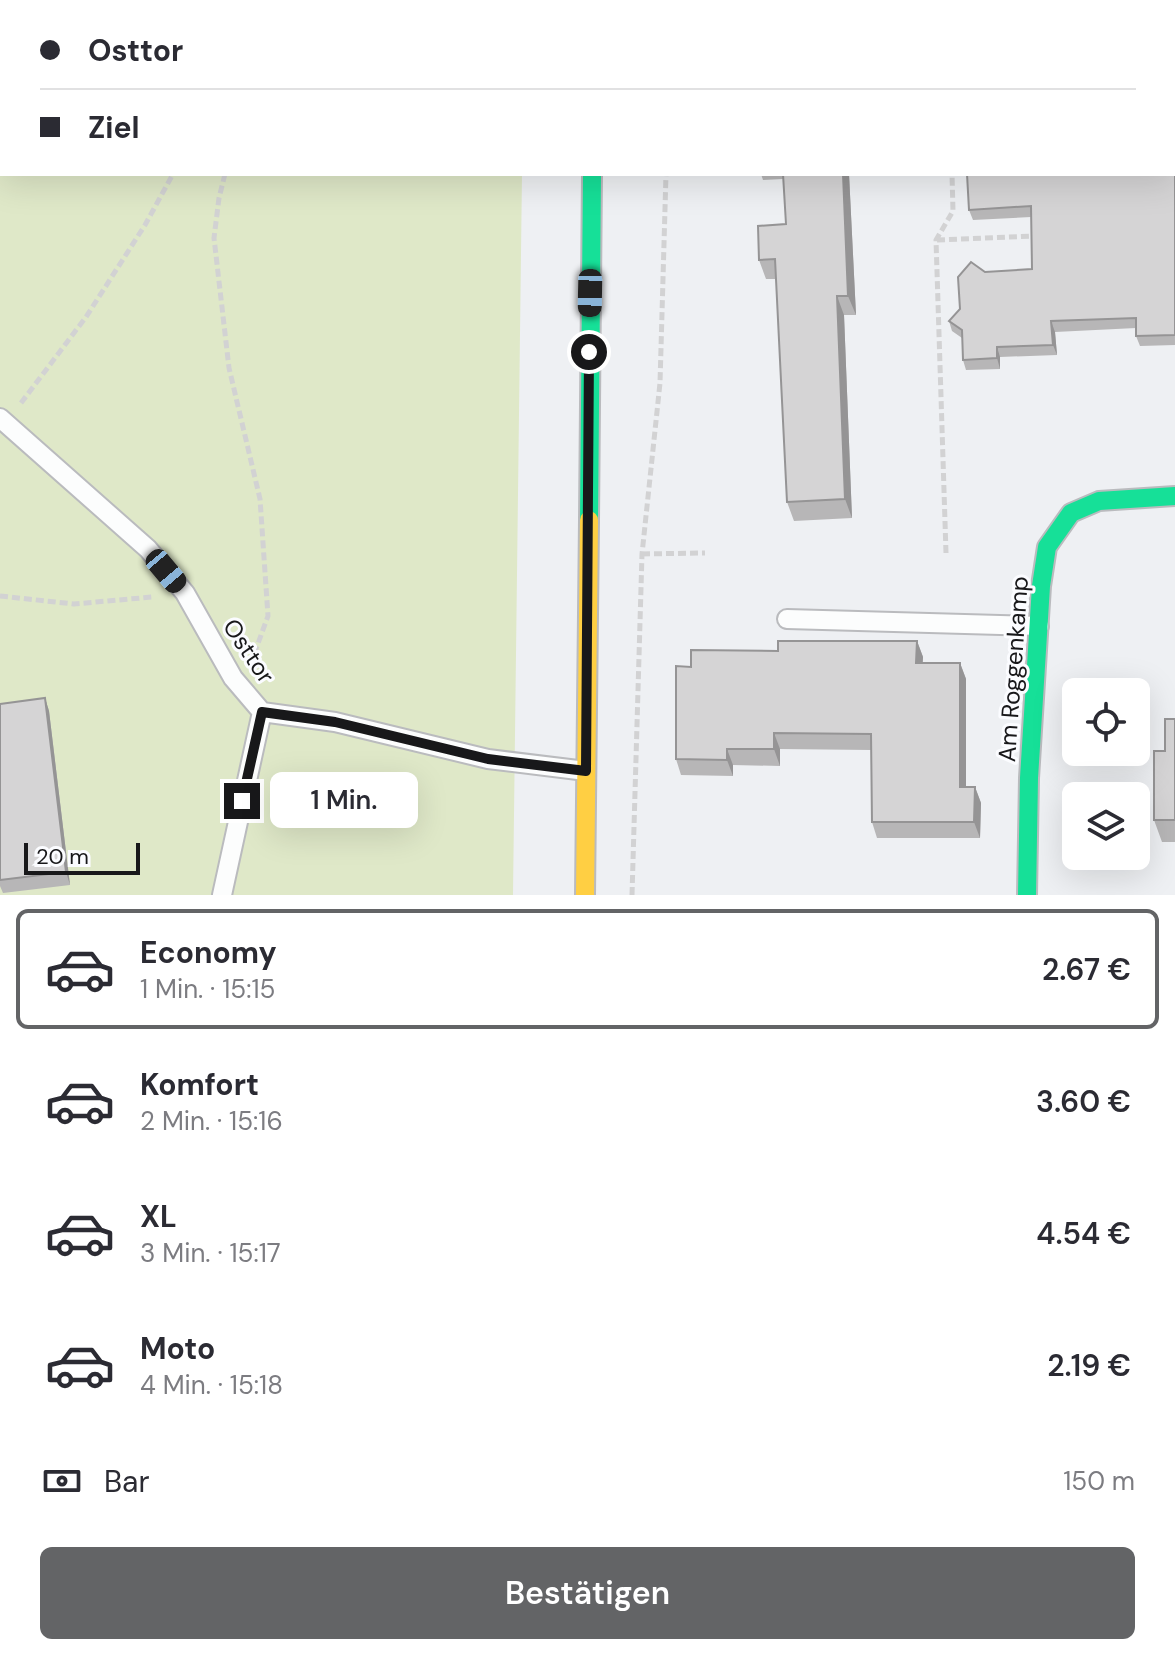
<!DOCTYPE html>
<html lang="de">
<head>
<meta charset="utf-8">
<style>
	:root { --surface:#fff; --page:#f7f7f7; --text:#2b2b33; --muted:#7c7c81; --line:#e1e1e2; --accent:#636466 }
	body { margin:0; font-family:"DM Sans",sans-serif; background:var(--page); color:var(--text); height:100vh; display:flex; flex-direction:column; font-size:30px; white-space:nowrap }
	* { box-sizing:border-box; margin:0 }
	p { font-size:26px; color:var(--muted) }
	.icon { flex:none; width:44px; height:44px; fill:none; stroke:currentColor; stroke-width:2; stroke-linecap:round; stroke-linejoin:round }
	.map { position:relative; height:895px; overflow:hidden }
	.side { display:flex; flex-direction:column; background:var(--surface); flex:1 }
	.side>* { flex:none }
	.top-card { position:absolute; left:0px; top:0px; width:1176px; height:176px; box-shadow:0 8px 32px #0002; display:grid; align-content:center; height:176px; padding:0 40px; background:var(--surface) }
	.buttons { position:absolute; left:1062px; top:678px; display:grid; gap:16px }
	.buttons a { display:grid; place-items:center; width:88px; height:88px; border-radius:12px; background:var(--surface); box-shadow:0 8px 32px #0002; font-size:40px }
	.scale { position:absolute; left:24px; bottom:20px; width:116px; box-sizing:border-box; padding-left:8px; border:4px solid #18181a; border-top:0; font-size:22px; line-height:28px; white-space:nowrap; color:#18181a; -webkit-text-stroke:6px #fbfcff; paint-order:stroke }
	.end { position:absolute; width:36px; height:36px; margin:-18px; border:10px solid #18181a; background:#fff; box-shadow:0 0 0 4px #fff }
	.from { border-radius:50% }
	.bubble { position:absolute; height:56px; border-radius:12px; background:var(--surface); box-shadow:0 8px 32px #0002; font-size:26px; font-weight:600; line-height:56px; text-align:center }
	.car { position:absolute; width:24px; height:48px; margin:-24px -12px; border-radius:10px; box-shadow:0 0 6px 2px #0007; background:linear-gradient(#222 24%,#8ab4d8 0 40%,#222 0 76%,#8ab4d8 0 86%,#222 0) }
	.top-card b { display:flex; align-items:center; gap:28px; height:76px; font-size:30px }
	.top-card b+b { border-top:2px solid var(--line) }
	.top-card i { width:20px; height:20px; background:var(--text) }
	ul { padding:14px 0 0; list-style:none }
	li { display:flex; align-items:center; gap:24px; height:120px; margin:0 16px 12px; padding:0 24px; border:4px solid transparent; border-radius:12px }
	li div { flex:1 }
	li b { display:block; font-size:30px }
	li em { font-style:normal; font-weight:600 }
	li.current { border-color:var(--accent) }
	li>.icon { width:72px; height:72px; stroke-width:1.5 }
	.pay { display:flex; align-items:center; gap:20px; height:88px; padding:0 40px; font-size:30px }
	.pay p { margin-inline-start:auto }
	.primary-button { display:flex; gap:16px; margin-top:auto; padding:16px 40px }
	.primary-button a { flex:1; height:92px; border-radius:12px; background:var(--accent); color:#fff; font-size:32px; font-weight:600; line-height:92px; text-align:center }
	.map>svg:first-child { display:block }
	.green { fill:#dfe8c8 }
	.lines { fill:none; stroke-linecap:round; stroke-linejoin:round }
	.lane-casing { stroke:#babbbe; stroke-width:22 }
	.street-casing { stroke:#babbbe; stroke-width:40 }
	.fast-casing { stroke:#babbbe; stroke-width:22 }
	.slow-casing { stroke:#babbbe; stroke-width:22 }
	.path { stroke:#d2d2d3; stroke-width:5; stroke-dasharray:8 4; stroke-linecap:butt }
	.lane { stroke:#fcfdfd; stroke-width:18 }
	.street { stroke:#fcfdfd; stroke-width:36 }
	.fast { stroke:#16e098; stroke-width:18 }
	.slow { stroke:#ffcf43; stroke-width:18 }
	.wall { fill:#b7b6b7 }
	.shaded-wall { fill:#959495 }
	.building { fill:#d5d4d5; stroke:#959495; stroke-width:2 }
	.route { stroke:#18181a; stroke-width:10 }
	.labels { text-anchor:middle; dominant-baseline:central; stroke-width:6; stroke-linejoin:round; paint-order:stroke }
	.street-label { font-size:24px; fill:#18181a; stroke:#fbfcff }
</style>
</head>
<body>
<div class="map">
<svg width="1175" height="895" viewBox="0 0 1175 895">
	<rect width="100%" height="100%" fill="#eef0f3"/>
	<!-- green -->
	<path class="green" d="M 0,0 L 524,0 L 2,2 L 2,174 L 522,174 L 513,895 L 0,895 Z"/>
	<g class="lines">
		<!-- lane casing -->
		<g class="lane-casing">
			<path id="lane" d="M 0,418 L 148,549 L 185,593 L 233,678 L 262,712 L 335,722 L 488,759 L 586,771
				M 787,619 L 1039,626
				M 222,895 L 262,712"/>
		</g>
		<!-- street casing -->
		<g class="street-casing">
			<path id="street" d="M 616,2 L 617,0"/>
		</g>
		<!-- fast casing -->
		<g class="fast-casing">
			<path id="fast" d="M 594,0 L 594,2
				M 589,520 L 592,174
				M 1027,895 L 1029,778 L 1041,586 L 1047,547 L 1071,513 L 1099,501 L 1175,496"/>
		</g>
		<!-- slow casing -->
		<g class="slow-casing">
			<path id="slow" d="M 585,895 L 589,520"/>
		</g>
		<!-- path -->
		<path class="path" d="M 946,0 L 947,2
			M 424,2 L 426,0
			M 683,2 L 684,0
			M 225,174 L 219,198 L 214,238 L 229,368 L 260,499 L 268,616 L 256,649 L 251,656
			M 937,240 L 1035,236
			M 21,403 L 86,317 L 145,225 L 173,174
			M 946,553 L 936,240 L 953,211 L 952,174
			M 642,554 L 705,553
			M 0,596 L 74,604 L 152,597
			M 632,895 L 642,554 L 660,383 L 666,174"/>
		<!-- lane -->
		<use href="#lane" class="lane"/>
		<!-- street -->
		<use href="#street" class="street"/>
		<!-- fast -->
		<use href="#fast" class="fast"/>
		<!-- slow -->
		<use href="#slow" class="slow"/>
	</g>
	<!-- wall -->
	<path class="wall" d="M 1005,0 L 1052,0 L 1006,2 Z
		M 1071,0 L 1175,0 L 1175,8 L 1174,2 L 1071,2 Z
		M 1175,95 L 1175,345 L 1140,346 L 1136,336 L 1136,328 L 1055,332 L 1057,355 L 1000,357 L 1000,369 L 966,370 L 963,360 L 962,338 L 952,331 L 949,321 L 960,309 L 985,272 L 1032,269 L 1031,217 L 973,220 L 969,210 Z
		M 761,174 L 849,174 L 856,315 L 844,315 L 852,518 L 794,521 L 787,502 L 776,279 L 766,279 L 759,260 L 786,224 L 783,179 L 763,180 Z
		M 917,641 L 923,657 L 922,663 L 960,663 L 966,679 L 966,787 L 975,787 L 981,803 L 980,838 L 877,838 L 872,822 L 871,750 L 780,749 L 780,766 L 733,765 L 733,776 L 681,775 L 676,759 L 691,667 L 778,651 Z
		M 45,698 L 49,711 L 70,885 L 3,893 L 0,886 L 0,704 Z
		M 1175,719 L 1175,842 L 1162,842 L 1154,820 L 1165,751 Z"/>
	<!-- shaded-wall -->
	<path class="shaded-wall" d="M 843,174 L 849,174 L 856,315 L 848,296 Z
		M 837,296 L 844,315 L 852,518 L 845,499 Z
		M 1051,321 L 1055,332 L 1057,355 L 1053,345 Z
		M 997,347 L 1000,357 L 1000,369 L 997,358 Z
		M 917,641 L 923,657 L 922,679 L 916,663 Z
		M 960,663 L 966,679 L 966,803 L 960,787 Z
		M 45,698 L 49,711 L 70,885 L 66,872 Z
		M 774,733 L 780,749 L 780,766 L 774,749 Z
		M 727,749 L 733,765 L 733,776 L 727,760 Z
		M 975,787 L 981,803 L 980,838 L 974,822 Z"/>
	<!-- building -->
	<path class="building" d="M 788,0 L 914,0 L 914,2 L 788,2 Z
		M 1174,95 L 1175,95 L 1175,335 L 1136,336 L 1136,318 L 1051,321 L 1053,345 L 997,347 L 997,358 L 963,360 L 962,330 L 949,321 L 960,309 L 958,277 L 971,262 L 985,272 L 1032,269 L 1031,206 L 969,210 L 967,174 L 1174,174 Z
		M 783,174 L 843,174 L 848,296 L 837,296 L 845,499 L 787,502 L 775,259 L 759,260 L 758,226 L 786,224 Z
		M 778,641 L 917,641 L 916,663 L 960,663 L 960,787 L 975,787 L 974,822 L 872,822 L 871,734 L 774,733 L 774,749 L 727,749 L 727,760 L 676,759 L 676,666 L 691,667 L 691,650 L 778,651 Z
		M 45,698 L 66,872 L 0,880 L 0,704 Z
		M 1165,719 L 1175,719 L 1175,820 L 1154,820 L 1154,751 L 1165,751 Z"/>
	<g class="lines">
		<!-- route -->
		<path class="route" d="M 242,801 L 262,712 L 335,722 L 488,759 L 586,771 L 589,352"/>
	</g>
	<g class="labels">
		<!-- street labels -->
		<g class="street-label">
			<text transform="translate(249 651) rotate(56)">Osttor</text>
			<text transform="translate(1013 669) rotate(-86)">Am Roggenkamp</text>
		</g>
	</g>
</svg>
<div class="buttons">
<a><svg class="icon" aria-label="locate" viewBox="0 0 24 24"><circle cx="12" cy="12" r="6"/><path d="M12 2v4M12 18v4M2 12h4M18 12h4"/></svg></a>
<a><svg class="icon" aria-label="layers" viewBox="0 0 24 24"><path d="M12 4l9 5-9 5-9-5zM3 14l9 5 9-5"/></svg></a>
</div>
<div class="scale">20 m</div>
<i class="end from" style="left:589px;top:352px"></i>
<i class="end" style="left:242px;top:801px"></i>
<div class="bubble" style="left:270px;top:772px;width:148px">1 Min.</div>
<i class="car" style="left:590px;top:293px;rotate:181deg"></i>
<i class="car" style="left:166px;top:571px;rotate:140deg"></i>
<div class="top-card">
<b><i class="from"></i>Osttor</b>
<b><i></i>Ziel</b>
</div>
</div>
<section class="side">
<ul>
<li class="current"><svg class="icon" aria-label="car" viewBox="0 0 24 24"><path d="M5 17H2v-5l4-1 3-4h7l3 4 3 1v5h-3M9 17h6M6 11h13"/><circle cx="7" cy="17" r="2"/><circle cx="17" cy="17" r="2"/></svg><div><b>Economy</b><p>1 Min. · 15:15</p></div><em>2.67 €</em></li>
<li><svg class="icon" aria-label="car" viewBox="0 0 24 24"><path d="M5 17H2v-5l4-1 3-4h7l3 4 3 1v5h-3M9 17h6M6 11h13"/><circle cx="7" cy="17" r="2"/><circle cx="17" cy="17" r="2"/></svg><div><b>Komfort</b><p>2 Min. · 15:16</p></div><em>3.60 €</em></li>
<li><svg class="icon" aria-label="car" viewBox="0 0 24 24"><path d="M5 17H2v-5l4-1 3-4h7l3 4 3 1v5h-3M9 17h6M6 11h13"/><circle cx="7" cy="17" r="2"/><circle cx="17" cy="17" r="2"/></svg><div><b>XL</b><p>3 Min. · 15:17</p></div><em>4.54 €</em></li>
<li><svg class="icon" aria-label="car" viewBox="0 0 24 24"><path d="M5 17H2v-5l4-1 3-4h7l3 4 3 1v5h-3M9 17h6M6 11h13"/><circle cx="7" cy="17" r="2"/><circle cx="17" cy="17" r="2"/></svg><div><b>Moto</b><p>4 Min. · 15:18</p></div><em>2.19 €</em></li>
</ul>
<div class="pay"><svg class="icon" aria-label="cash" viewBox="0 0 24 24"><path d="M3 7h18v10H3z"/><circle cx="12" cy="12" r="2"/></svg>Bar<p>150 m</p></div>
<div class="primary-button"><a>Bestätigen</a></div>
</section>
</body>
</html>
